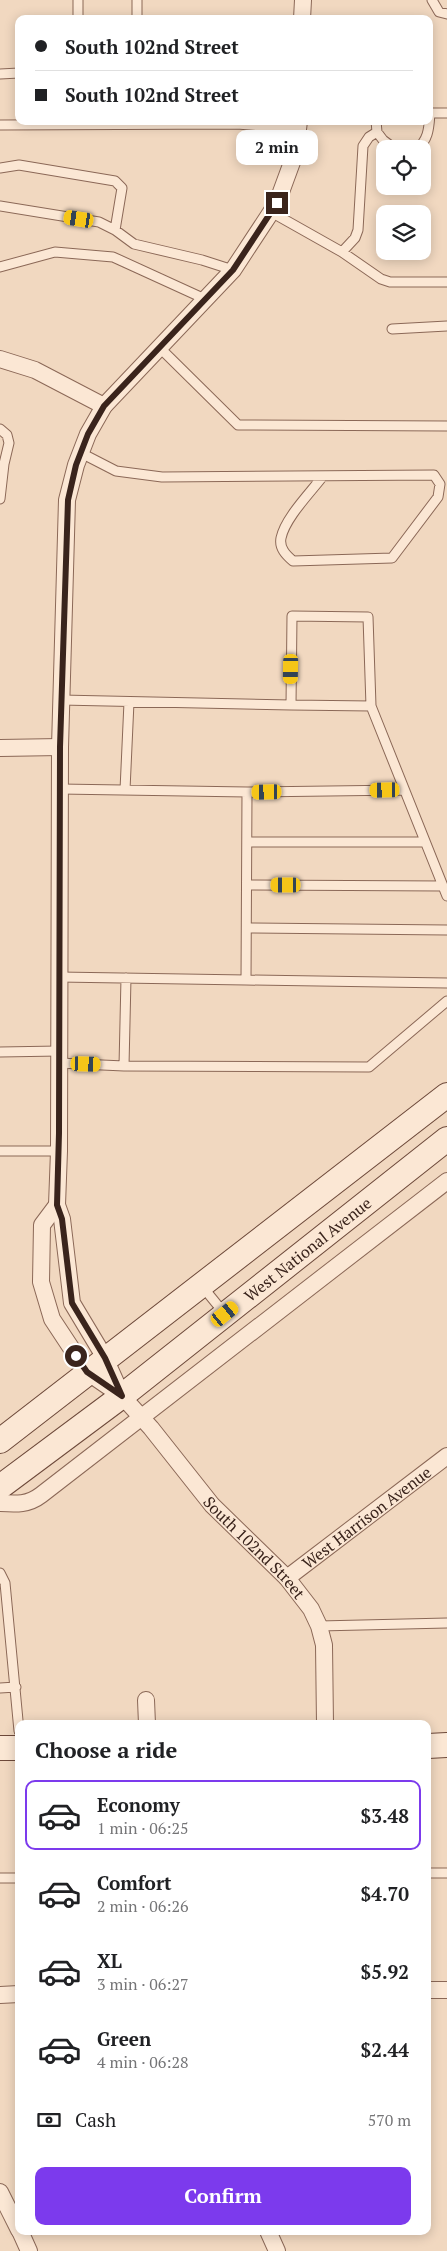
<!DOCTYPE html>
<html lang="en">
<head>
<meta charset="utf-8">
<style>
	:root { --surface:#fff; --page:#f2f2f2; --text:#202124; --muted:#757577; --line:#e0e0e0; --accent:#7c3aed }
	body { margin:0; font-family:"PT Serif",serif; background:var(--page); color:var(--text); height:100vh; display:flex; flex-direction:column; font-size:19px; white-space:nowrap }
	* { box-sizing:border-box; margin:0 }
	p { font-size:16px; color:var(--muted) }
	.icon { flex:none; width:28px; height:28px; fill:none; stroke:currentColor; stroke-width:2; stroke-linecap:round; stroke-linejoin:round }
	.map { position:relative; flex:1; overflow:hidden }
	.panel { position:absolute; left:15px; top:1720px; width:416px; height:515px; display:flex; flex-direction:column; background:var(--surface); border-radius:10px; box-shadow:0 2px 12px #0003 }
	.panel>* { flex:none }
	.hud { position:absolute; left:15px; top:15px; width:418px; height:110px; border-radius:10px; box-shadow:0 2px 12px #0003; display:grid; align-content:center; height:110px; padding:0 20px; background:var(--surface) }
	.tools { position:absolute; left:376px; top:140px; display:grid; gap:10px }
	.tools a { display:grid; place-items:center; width:55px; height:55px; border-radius:10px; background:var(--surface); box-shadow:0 2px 12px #0003; font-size:25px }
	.end { position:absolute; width:22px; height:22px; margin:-11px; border:6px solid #3a241c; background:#fff; box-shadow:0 0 0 2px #fff }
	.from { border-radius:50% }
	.bubble { position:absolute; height:35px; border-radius:10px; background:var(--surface); box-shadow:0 2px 12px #0003; font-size:16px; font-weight:600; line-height:35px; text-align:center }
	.car { position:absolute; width:15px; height:30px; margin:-15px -8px; border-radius:6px; box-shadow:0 0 4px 1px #0007; background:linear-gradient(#f5c518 24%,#345 0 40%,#f5c518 0 76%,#345 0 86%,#f5c518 0) }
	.hud b { display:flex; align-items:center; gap:18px; height:48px; font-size:19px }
	.hud b+b { border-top:1px solid var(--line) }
	.hud i { width:12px; height:12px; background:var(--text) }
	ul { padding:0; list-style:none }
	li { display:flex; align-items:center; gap:15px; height:70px; margin:0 10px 8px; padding:0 10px; border:2px solid transparent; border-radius:10px }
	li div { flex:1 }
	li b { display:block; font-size:19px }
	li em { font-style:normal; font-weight:600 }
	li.current { border-color:var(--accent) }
	li>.icon { width:45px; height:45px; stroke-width:1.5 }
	h2 { padding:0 20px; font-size:22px; line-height:60px }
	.pay { display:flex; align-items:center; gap:12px; height:55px; padding:0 20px; font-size:19px }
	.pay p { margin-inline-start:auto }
	.button { display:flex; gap:10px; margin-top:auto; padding:10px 20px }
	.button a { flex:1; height:58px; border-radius:10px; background:var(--accent); color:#fff; font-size:20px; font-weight:600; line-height:58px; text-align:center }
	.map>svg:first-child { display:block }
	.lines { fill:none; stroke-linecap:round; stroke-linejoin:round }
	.lane-casing { stroke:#8b6857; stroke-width:11 }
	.street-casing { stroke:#8b6857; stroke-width:18 }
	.secondary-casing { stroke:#6d493a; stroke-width:26 }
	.lane { stroke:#fbe7d4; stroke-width:9 }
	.street { stroke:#fbe7d4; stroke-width:16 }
	.secondary { stroke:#fbe7d4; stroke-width:24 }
	.route { stroke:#3a241c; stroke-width:6 }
	.labels { text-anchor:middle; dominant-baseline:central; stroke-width:5; stroke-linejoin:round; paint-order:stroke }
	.street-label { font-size:16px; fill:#3a241c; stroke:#f8e4d0 }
</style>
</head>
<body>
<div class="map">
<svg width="447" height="2251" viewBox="0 0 447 2251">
	<rect width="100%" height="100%" fill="#f1d8c0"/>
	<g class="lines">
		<!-- lane casing -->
		<g class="lane-casing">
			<path id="lane" d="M 432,0 L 439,12 L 447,14
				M 78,19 L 78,0
				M 137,19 L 137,0
				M 0,74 L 19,73
				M 429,113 L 447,113
				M 0,125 L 237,124 L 298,129
				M 377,132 L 383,140 L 395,149
				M 416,149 C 429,141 429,126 430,113
				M 0,168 L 19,165 L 115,181 L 122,188 L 115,230
				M 0,206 L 99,222 L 115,230 L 134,244 L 202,260 L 233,270
				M 271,212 L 342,252 L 381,279 L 390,282 L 447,282
				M 342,252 L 355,238 L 358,230 L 363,146 L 369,137 L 377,132 L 376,121
				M 0,267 L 55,252 L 113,257 L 205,299
				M 392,329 L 447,326
				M 159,347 L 238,425 L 447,426
				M 0,429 L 7,435 L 9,443 L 4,464 L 0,499
				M 81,453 L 116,471 L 162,477 L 434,475 L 440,484 L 438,497 L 392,558 L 293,561 C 286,555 279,548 281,538 C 285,518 311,492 323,476
				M 61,700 L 291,705 L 292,616 L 368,617 L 371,706 L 447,896
				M 291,705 L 371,706
				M 125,790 L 129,702
				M 247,792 L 404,790
				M 247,842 L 425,842
				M 247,885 L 443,886
				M 247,928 L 447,930
				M 59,977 L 246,980 L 247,792 L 60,789
				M 246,980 L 447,983
				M 0,1052 L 59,1051
				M 59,1063 L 124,1066 L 369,1067 L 447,1001
				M 124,1066 L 126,978
				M 0,1151 L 59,1151
				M 202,1286 L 224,1313
				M 0,1573 L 5,1583 L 19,1731
				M 319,1626 L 447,1623
				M 0,1688 L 16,1687
				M 428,1873 L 447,1873
				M 0,1878 L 19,1878"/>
		</g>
		<!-- street casing -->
		<g class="street-casing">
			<g id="street">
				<path d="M 302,19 L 303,0"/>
				<path d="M 0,359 L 35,370 L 104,406"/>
				<path d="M 0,748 L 60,747"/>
				<path id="s1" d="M 57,1205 L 42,1225 L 41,1282 L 52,1319 L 87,1372 L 122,1396 L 151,1428 L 212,1505 L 287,1578 L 311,1609 L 319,1626 L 324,1645 L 325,1724"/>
				<path d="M 122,1396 L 105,1358 L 72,1303 L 62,1219 L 57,1205 L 59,1151 L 60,747 L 67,500 L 76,465 L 88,434 L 104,406 L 233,270 L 277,203 L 295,154 L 299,121"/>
				<path d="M 0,1503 C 16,1504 28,1505 41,1495 L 447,1181"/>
				<path id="s2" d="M 287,1578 L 447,1456"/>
				<path d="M 146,1700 L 147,1724"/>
				<path d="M 428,1990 L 447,1990"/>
				<path d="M 0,1995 L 19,1994"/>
				<path d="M 0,2192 L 19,2230"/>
				<path d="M 20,2231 L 29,2251"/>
				<path d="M 268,2231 L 277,2251"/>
			</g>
		</g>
		<!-- secondary casing -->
		<g class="secondary-casing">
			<g id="secondary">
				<path d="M 0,1441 L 447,1095"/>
				<path id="s3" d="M 0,1487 L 122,1396 L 447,1139"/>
				<path d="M 428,1746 L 447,1745"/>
				<path d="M 0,1748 L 19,1748"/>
			</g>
		</g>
		<!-- lane -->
		<use href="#lane" class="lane"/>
		<!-- street -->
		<use href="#street" class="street"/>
		<!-- secondary -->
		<use href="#secondary" class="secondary"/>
	</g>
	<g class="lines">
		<!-- route -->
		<path class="route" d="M 76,1356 L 87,1372 L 122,1396 L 105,1358 L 72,1303 L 62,1219 L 57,1205 L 59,1133 L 60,747 L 68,500 L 76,465 L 88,434 L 104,406 L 233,270 L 277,203"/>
	</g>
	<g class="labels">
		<!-- street labels -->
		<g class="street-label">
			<text stroke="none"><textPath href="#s3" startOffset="389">West National Avenue</textPath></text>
			<text stroke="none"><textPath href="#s2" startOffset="100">West Harrison Avenue</textPath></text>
			<text stroke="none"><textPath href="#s1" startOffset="428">South 102nd Street</textPath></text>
		</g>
	</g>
</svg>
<div class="tools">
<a><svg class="icon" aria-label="locate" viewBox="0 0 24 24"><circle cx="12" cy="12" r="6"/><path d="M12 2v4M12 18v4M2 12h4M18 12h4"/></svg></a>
<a><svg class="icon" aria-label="layers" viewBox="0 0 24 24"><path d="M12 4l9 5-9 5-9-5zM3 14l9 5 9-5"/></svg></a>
</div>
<i class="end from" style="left:76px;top:1356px"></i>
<i class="end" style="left:277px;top:203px"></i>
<div class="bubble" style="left:236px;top:130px;width:82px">2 min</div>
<i class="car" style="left:79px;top:219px;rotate:279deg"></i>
<i class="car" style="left:291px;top:669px;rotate:181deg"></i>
<i class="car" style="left:385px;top:790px;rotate:269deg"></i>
<i class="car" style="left:267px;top:792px;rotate:269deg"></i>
<i class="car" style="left:286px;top:885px;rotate:270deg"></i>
<i class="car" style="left:86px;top:1064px;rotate:92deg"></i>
<i class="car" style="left:225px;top:1314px;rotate:51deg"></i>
<div class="hud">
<b><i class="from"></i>South 102nd Street</b>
<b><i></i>South 102nd Street</b>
</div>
<section class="panel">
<h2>Choose a ride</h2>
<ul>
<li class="current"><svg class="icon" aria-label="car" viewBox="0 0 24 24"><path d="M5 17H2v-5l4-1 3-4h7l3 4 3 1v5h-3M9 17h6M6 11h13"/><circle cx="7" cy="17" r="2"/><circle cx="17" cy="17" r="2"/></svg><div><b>Economy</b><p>1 min · 06:25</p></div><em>$3.48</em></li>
<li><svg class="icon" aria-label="car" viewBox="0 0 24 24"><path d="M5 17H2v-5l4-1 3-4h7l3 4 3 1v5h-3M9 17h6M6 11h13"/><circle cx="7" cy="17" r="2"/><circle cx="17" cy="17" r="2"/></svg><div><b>Comfort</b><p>2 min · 06:26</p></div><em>$4.70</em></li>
<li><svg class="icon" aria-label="car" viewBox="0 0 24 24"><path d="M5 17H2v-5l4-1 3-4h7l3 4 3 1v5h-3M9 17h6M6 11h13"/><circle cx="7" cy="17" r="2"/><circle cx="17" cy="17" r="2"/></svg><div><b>XL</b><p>3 min · 06:27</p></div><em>$5.92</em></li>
<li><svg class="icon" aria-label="car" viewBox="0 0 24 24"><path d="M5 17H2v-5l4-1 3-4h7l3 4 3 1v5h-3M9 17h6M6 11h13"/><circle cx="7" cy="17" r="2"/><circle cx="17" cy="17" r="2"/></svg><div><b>Green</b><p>4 min · 06:28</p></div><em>$2.44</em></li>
</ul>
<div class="pay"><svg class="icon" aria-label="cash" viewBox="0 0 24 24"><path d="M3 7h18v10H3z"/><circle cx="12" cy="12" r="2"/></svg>Cash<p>570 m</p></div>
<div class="button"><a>Confirm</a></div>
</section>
</div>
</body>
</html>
